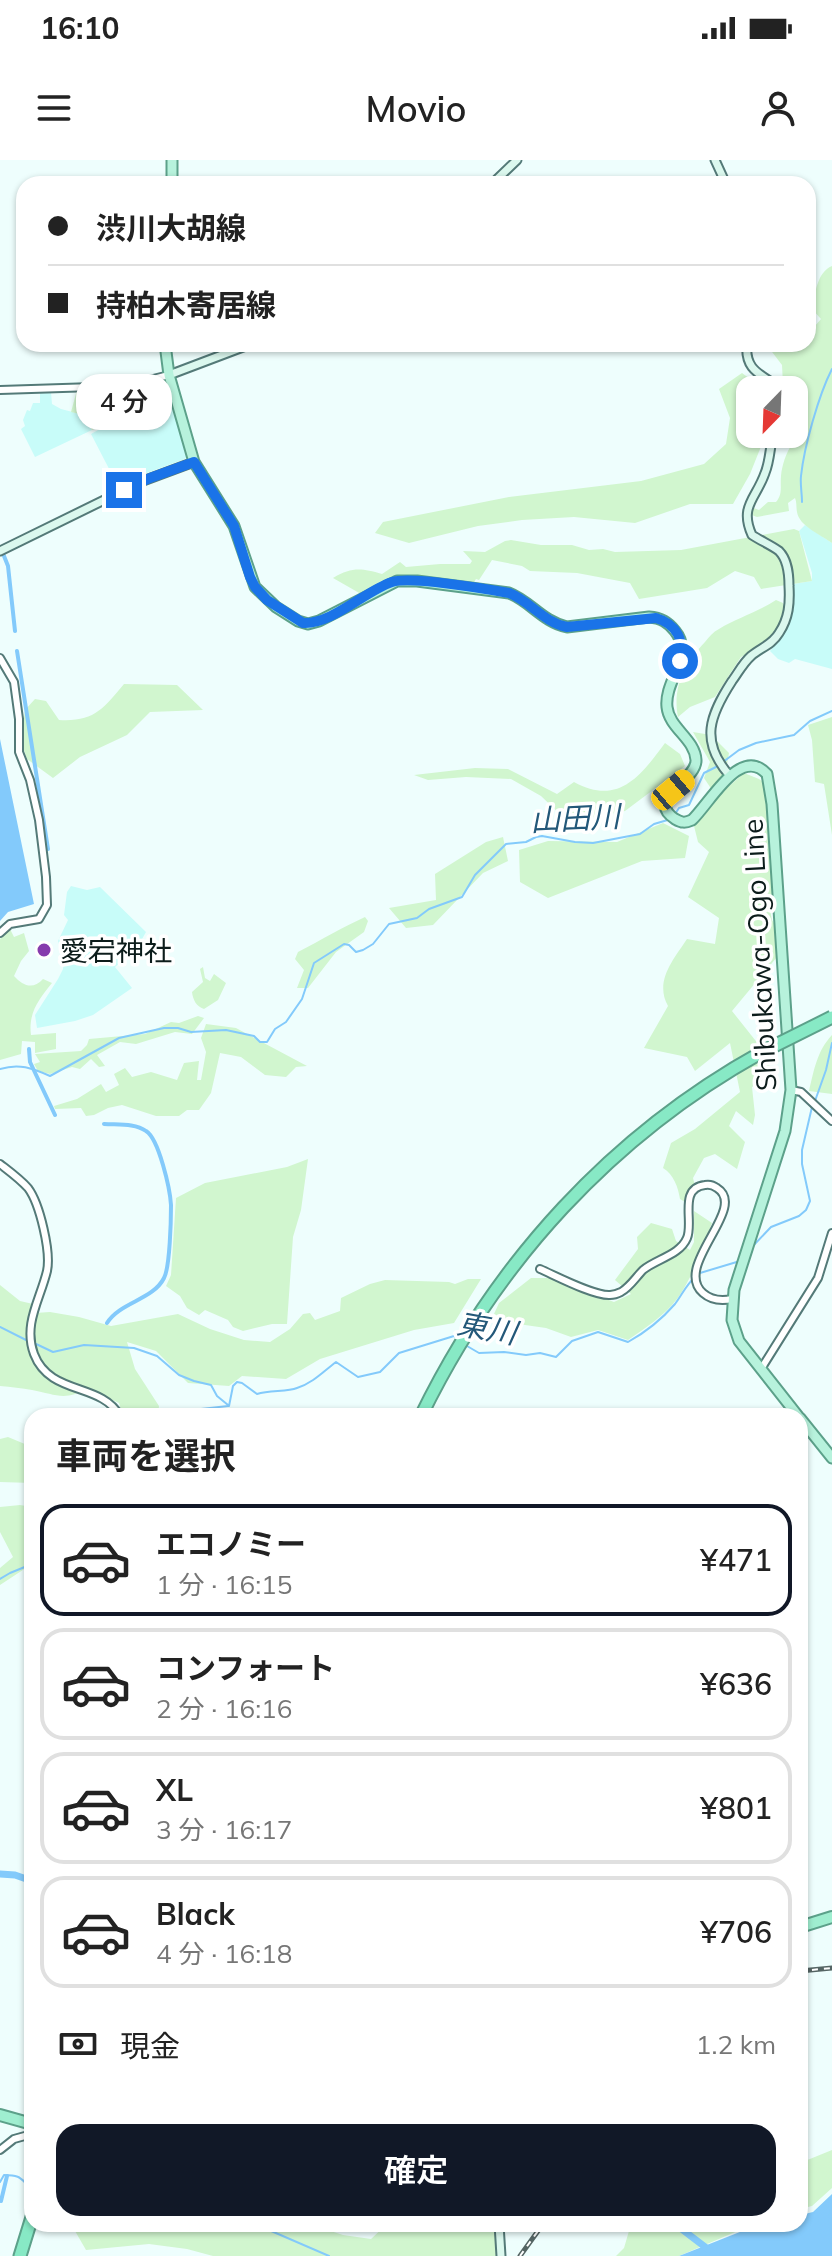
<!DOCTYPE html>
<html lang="ja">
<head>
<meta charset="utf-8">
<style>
	:root { --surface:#fff; --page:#f6f6f6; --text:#222; --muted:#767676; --line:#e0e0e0; --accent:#111827 }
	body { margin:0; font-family:Mulish,"Noto Sans JP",sans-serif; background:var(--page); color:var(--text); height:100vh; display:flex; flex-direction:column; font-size:30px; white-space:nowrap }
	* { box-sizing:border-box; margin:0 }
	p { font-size:26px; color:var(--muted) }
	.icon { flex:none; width:44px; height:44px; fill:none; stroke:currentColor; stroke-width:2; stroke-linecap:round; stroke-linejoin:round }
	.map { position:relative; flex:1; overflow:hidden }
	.panel { position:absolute; left:24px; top:1248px; width:784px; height:824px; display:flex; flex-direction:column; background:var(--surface); border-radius:24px; box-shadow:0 2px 6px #0004 }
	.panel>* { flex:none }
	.hud { position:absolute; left:16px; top:16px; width:800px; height:176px; border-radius:24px; box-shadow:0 2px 6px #0004; display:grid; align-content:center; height:176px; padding:0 32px; background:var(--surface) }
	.needle { width:52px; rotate:203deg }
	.buttons { position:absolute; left:736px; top:216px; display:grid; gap:16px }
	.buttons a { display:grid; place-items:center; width:72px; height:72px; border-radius:16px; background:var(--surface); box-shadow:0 2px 6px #0004; font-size:40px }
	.end { position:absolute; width:36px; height:36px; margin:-18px; border:10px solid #1a73e8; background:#fff; box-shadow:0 0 0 4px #fff }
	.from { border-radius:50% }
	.bubble { position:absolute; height:56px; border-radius:24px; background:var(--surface); box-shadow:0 2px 6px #0004; font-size:26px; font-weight:600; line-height:56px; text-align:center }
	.car { position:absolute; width:24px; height:48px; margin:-24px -12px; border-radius:10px; box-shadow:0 0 6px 2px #0007; background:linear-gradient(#f5c518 24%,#345 0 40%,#f5c518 0 76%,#345 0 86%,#f5c518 0) }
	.hud b { display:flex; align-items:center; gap:28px; height:76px; font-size:30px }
	.hud b+b { border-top:2px solid var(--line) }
	.hud i { width:20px; height:20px; background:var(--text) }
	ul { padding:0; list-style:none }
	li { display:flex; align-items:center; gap:24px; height:112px; margin:0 16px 12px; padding:0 16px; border:4px solid var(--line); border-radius:24px }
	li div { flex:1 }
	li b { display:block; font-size:30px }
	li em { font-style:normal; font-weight:600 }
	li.current { border-color:var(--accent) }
	li>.icon { width:72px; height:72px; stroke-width:1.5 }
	h2 { padding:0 32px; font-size:36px; line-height:96px }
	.pay { display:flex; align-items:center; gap:20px; height:88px; padding:0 32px; font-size:30px }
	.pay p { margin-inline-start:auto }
	.primary-button { display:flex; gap:16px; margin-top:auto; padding:16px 32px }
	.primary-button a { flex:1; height:92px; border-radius:24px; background:var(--accent); color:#fff; font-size:32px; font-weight:600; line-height:92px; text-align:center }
	.status { display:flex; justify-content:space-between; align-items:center; height:56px; padding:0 40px; background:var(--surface); direction:ltr }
	.status svg { height:22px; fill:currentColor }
	header { display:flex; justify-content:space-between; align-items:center; height:104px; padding:0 32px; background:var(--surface); font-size:36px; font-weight:600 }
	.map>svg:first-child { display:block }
	.built { fill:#c8fcf9 }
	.green { fill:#d1f6cf }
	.water { fill:#83cafb }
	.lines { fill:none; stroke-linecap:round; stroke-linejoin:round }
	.stream { stroke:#83cafb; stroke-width:2 }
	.canal { stroke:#83cafb; stroke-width:4 }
	.river { stroke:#83cafb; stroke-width:7 }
	.tertiary-casing { stroke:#547a78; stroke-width:10 }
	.secondary-casing { stroke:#547a78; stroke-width:11 }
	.primary-casing { stroke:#5ca18a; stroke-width:13 }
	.trunk-casing { stroke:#5ca18a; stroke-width:14 }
	.motorway-casing { stroke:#5ca18a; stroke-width:15 }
	.tertiary { stroke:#fff; stroke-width:6 }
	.secondary { stroke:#dbf8ee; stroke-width:7 }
	.primary { stroke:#b7f2dc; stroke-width:9 }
	.trunk { stroke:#9feed0; stroke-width:10 }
	.motorway { stroke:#87e9c5; stroke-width:11 }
	.rail-casing { stroke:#556564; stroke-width:5 }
	.rail { stroke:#fff; stroke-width:2; stroke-dasharray:6; stroke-linecap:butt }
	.motorway-bridge-casing { stroke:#5ca18a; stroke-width:15; stroke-linecap:butt }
	.motorway-bridge { stroke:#87e9c5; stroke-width:11 }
	.route { stroke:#1a73e8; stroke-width:10 }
	.poi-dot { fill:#863bad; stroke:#fff; stroke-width:3 }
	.labels { text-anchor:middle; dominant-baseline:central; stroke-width:7; stroke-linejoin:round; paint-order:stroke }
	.poi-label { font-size:28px; fill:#0c1c1b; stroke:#fff; text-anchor:start }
	.street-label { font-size:28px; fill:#0c1c1b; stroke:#fff }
	.water-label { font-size:30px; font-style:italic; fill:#235879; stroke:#fff }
</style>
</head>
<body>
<div class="status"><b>16:10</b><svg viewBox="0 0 49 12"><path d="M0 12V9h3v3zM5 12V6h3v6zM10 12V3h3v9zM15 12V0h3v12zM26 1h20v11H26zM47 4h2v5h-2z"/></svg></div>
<header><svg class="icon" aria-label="menu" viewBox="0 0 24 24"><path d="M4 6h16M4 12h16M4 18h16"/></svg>Movio<svg class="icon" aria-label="person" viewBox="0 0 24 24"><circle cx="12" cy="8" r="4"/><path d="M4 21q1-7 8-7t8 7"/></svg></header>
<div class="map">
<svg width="832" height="2096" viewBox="0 0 832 2096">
	<rect width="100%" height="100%" fill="#eefefd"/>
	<!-- built -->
	<path class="built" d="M 161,223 L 166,226 L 188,295 L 185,299 L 144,314 L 144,316 L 120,330 L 91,274 L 109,264 L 126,234 L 126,228 Z
		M 40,232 L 51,232 L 52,244 L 61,249 L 84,255 L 92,270 L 35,297 L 21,269 L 25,266 L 23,260 L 27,250 L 30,251 L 33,243 L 40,243 Z
		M 805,365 L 832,383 L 832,509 L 795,499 L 789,503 L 778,499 L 770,491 L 785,471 L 794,447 L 793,424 L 812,421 L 812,413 L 799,371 Z
		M 71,726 L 87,730 L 100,727 L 146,772 L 137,788 L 115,807 L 132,828 L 93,855 L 75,861 L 37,868 L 35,855 L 58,819 L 63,809 L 64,801 L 58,781 L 68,760 L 64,755 L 67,732 Z"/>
	<!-- green -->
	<path class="green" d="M 832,106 L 832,383 C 821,375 799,366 797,352 C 796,347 797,343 795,338 L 788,343 L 789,351 L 757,357 L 749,354 L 751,347 L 759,350 L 768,342 L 776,342 C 783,334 780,327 781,316 C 782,305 786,293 792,284 L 786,281 L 789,274 L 794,274 L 794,230 L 789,230 L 783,225 L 782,205 L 766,184 L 808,184 L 808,174 L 821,159 L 812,149 C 815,134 817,112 832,106 Z
		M 742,213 L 765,230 L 750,230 L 750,274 L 766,274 L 750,314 L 733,344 L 690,344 L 635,363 L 574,357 L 522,360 L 478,366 L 409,383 L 375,373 L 383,362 L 509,337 L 641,321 L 704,304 L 726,284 L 730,258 L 719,229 Z
		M 123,229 L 123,233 L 106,263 L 92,270 L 84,255 L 71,252 L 77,230 Z
		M 794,369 L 799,371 L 812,421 L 761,429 L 754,417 L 735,411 L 707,428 L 639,439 L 630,423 L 577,413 L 530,411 L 522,406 L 492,400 L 479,420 L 476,419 L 473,424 L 402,416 L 392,418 L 361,434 L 333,418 C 352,407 361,408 382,414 L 400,402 L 406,407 L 440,404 L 470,404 L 472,401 L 463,391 L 485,392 L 505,381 L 511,380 L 541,385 L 572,385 L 589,390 L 603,389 L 615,392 L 681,390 Z
		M 776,440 L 783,443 L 787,456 L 766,483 L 741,497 L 715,537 L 690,547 L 678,557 C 672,527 685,503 705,482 C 709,477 713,472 719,469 C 737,458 758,452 776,440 Z
		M 124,524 L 177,525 L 203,550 L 150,552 L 127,575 L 80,597 L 53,618 L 27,599 L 21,582 L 25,550 L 35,539 L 46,541 L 59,560 C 94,562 103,549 124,524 Z
		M 832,557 L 832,675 L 824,624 L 815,622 L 812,580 L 808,565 Z
		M 693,572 L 711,575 L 729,593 L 726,610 L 712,630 L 704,618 L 710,602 Z
		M 665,583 L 680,594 L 685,606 L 625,651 L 596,657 L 566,660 L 541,636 L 511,619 L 466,617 L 428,620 L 414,615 L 475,608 L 508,609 L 557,634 L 574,622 C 618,646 640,617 665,583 Z
		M 744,613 L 759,619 L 766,624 L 776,739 L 770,750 L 772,760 L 778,770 L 777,797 L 732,851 L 763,890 L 773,914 L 752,927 L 755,955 L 753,965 L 736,951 L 729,966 L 745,982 L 737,1009 L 715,994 L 704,998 L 693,1018 L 695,1026 L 685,1042 L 680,1039 C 678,1027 674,1015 663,1008 L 671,983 L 695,969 L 740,932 L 730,883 L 695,911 L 687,897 L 644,888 L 668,846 C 654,821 674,799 687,779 L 715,784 L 719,758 L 688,737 L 709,692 L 698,682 L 694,666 L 719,635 Z
		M 663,663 L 689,676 L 685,698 L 642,701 L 548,738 L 520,722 L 519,690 L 548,681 L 617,682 Z
		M 503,677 L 508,701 L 483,713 L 433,765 L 406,768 L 389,748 L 436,740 L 435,714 L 486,682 Z
		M 365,757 L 368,761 L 364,772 L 336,792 L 308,828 L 297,828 L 304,810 L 295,799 L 298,792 C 321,780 343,767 365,757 Z
		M 10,769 L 14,777 L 24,773 L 29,791 L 21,801 L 14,816 C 23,826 33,830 43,819 L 52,823 C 39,839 28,853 31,875 L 56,873 L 56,889 L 35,893 L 35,882 L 22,881 L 21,894 L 0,900 L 0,779 Z
		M 203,807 L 205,818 L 210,821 L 214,814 L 226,823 L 218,840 L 204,849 C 196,846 193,840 192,832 L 203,822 L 200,809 Z
		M 198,856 L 204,858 L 192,874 L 175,872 L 136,884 L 120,882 L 97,895 L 105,906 L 99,907 L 91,899 L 80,909 L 72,907 L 50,914 L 38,911 L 34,904 L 40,902 L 35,894 L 81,891 L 87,885 L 89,879 L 145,874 L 171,862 L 179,863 Z
		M 206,864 L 236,868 L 307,906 L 296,907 L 286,917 L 265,915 L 241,897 L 220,893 L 211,933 L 199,950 L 187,950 L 179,956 L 156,956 L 122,945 L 108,948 L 94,955 L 86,956 L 81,948 L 55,949 L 54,946 L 77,939 L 101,924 L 106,932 L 119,925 L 114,914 L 125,908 L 132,917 L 151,912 L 177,920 L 184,903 L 199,901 L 197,920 L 201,920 L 206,892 L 201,878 Z
		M 832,875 L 832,934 L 809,931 C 814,910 817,891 832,875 Z
		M 308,999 L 301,1050 L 293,1077 L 287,1164 L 272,1164 L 243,1171 L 233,1167 L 228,1160 L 205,1150 L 199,1155 L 187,1148 L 180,1136 L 166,1126 L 171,1115 L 176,1038 L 205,1023 L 287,1007 Z
		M 694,1051 L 712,1063 C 702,1088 693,1117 677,1139 C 664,1156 645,1168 628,1180 L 598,1170 L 571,1177 L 546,1168 L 518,1164 L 494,1154 L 499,1143 L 531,1118 L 550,1118 L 614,1142 L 631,1134 L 615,1120 L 638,1089 L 637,1077 L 651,1063 L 672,1069 L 676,1081 L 690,1090 L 694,1082 Z
		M 468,1119 L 481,1119 L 454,1163 L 414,1170 L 320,1199 L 286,1219 L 242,1216 L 229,1226 L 188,1223 L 156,1191 L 127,1182 L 135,1209 L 159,1246 L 158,1256 L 123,1256 L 119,1243 L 87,1228 C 65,1242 55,1234 32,1230 C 22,1228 11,1227 0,1226 L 0,1125 L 20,1141 L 33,1144 L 28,1162 L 32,1162 L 35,1153 L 50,1152 L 79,1157 L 111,1166 L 178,1154 L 210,1169 L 244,1180 L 270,1182 L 290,1169 L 303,1154 L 310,1153 L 315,1160 L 340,1151 L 341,1138 L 370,1124 L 385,1120 L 449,1122 L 455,1124 Z
		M 8,1277 L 32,1287 L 32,1323 L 0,1322 L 0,1279 Z
		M 20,1345 L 32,1347 L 32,1404 L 0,1425 L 0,1408 L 13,1397 L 0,1372 L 0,1347 Z
		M 832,1990 L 832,2028 L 812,2046 L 800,2049 L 800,2003 Z
		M 71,2064 L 309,2064 L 343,2075 L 371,2079 L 387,2064 L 496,2064 L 499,2096 L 213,2096 L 187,2089 L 149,2084 L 86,2090 Z
		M 631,2064 L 754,2064 L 679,2096 L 616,2096 L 624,2088 Z"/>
	<!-- water -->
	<path class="water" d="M 0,579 L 34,744 L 8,752 L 0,761 Z
		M 832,2034 L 832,2096 L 679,2096 L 755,2066 L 800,2064 L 800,2055 L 813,2052 Z"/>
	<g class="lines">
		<!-- stream -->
		<path class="stream" d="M 802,342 C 802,333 800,324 801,316 C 804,287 819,234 832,209
			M 723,602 L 739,590 L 756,583 L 794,575 L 810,561 L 832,551
			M 675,654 L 679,648 L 689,645 L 704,613 L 718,606
			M 0,909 C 19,903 32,908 50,916 L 119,878 L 164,868 L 178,868 L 191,872 L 226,870 L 254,876 L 260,882 L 267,882 L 275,869 L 286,862 L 302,839 L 314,803 L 344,784 L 349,785 L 356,792 L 363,790 L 373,784 L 389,764 L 417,758 L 429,749 L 462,737 L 475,715 L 506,684 L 526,682 L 536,677 L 542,676 L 575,682 L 593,683 L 640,674 L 654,664 L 671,659
			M 815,941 L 826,910 L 832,883
			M 752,1087 L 771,1067 L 799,1056 L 806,1050 L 810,1041 L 802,1004 L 802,990 L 812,947
			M 700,1113 L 740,1101
			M 0,1167 L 28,1181
			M 34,1183 L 53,1192 L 84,1185 L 134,1188 L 157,1196 L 179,1215 L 194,1221 L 211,1225 L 217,1236 L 228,1245
			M 467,1186 L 479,1193 L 504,1192 L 526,1195 L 540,1193 L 556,1197 L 572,1181 L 598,1172 L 628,1182 C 646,1172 662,1159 675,1144 C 682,1135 686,1125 695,1117
			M 229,1246 L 233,1226 L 237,1222 L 242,1223 L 257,1234 C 270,1230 287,1232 297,1228 C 313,1223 324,1211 336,1202 L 358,1217 L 380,1212 L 399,1193 L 454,1176 L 459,1180
			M 187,1256 L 192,1250 L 228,1246
			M 0,1419 L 10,1413 L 32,1404
			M 0,2022 L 4,2015 C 22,2015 20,2019 32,2029
			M 255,2064 L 329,2096"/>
		<!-- canal -->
		<path class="canal" d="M 2,391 L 8,406 L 15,471
			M 17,491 L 48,689
			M 29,889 L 30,902 L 55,955
			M 104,964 C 118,965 135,963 146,971 C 159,979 170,1029 171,1045 C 171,1059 170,1107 164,1118 C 153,1140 120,1142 107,1163
			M 1,2041 L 7,2016"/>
		<!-- river -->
		<path class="river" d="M 0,1714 L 15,1715 L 32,1721
			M 675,2064 L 717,2096"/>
		<!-- tertiary casing -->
		<g class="tertiary-casing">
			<path id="tertiary" d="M 0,230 L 125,226 L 169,215
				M 0,498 L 14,522 L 19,559 L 19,592 L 30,620 L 39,660 L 46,717 L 47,745 L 39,759 L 10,764 L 0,773
				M 791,930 L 801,932 L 832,961
				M 0,1004 C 9,1011 20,1019 28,1028 C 40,1044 51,1092 47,1111 C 40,1140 23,1164 34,1194 C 50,1236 101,1222 120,1256
				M 540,1109 C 556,1116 594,1136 610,1135 C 615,1135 617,1134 621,1132 C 630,1127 636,1117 643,1110 C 656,1099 680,1095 687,1078 C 694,1062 678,1028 705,1025 C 710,1024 713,1025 717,1028 C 749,1048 672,1106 703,1133 C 712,1141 722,1141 732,1139
				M 761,1209 L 818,1118 L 832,1073
				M 0,1990 L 14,1979 L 32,1974"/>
		</g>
		<!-- secondary casing -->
		<g class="secondary-casing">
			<path id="secondary" d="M 715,0 L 726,24
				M 492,24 L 517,0
				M 747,184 C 744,213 765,215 782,230
				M 169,215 L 251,184
				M 0,391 L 143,321 L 194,302
				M 730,616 C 699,581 710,555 732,521 C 738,513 743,503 751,496 C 760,488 772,485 779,473 C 789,458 790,443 789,426 C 789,414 788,400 779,391 C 771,385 761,381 752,375 C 739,346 756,339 765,313 C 770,301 770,287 773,274
				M 499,2064 L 501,2096"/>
		</g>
		<!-- primary casing -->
		<g class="primary-casing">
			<path id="primary" d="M 172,24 L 172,0
				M 165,184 L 169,215 L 194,302 L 234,366 L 255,427 L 276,447 L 298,461 L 308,464 L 319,461 L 397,421 L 417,421 L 509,433 C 530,441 543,462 567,467 L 649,457 C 661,458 668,462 675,471 C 695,495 664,520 667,547 C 669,568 695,579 696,600 C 697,621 644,639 675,659 C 682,663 685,663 692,660 C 711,642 740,585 767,614 L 772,644 L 791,930 L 785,971 L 734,1130 L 732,1160 L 739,1181 L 798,1256
				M 800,1258 L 832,1298"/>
		</g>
		<!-- trunk casing -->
		<g class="trunk-casing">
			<path id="trunk" d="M 800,1767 L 832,1757
				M 0,1955 L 32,1964"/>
		</g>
		<!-- motorway casing -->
		<g class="motorway-casing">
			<path id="motorway" d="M 421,1256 C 496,1102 612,975 762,892
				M 20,2096 L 32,2057"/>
		</g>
		<!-- tertiary -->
		<use href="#tertiary" class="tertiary"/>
		<!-- secondary -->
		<use href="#secondary" class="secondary"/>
		<!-- primary -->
		<use href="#primary" class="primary"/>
		<!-- trunk -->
		<use href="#trunk" class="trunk"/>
		<!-- motorway -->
		<use href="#motorway" class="motorway"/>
		<!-- rail casing -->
		<g class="rail-casing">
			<path id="rail" d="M 800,1811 L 832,1808
				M 520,2096 L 543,2064"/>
		</g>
		<!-- rail -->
		<use href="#rail" class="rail"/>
		<!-- motorway-bridge casing -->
		<g class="motorway-bridge-casing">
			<path id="motorway-bridge" d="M 762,892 L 832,857"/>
		</g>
		<!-- motorway-bridge -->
		<use href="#motorway-bridge" class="motorway-bridge"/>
	</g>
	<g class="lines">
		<!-- route -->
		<path class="route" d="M 124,330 L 150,318 L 194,302 L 234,366 L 250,417 L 255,427 L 267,440 L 303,463 C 331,465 365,431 392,422 C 411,416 486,429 509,433 C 530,441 543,462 567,467 L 656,458 C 677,464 685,481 680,501"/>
	</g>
	<!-- markers -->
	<circle class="poi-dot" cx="44" cy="790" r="8"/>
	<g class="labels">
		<!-- poi labels -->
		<g class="poi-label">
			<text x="60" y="790">愛宕神社</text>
		</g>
		<!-- street labels -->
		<g class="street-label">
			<text transform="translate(759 795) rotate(-93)">Shibukawa-Ogo Line</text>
		</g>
		<!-- water labels -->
		<g class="water-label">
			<text transform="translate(575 658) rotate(-3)">山田川</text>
			<text transform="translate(487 1168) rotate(10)">東川</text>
		</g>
	</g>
</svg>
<div class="buttons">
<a><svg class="needle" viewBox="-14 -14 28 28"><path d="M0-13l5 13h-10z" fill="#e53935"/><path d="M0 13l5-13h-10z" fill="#767676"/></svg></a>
</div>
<i class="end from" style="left:680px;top:501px"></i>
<i class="end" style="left:124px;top:330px"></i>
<div class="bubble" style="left:76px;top:214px;width:96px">4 分</div>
<i class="car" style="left:673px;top:630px;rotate:50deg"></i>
<div class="hud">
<b><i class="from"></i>渋川大胡線</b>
<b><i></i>持柏木寄居線</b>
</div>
<section class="panel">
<h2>車両を選択</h2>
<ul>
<li class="current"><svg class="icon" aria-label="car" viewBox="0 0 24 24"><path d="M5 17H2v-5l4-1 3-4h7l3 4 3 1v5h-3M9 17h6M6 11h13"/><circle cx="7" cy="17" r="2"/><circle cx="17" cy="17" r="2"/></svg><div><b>エコノミー</b><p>1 分 · 16:15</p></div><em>¥471</em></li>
<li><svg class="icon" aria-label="car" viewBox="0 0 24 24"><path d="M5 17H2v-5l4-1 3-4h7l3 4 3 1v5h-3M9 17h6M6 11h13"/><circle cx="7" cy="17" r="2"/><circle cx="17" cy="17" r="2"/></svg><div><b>コンフォート</b><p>2 分 · 16:16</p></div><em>¥636</em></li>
<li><svg class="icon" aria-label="car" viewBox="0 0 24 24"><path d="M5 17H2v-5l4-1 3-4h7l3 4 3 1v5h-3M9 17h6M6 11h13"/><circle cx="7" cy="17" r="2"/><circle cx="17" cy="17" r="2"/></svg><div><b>XL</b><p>3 分 · 16:17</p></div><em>¥801</em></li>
<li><svg class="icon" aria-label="car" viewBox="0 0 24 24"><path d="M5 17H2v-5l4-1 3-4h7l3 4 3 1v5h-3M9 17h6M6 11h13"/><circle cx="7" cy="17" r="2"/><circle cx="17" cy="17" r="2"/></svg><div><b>Black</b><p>4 分 · 16:18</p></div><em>¥706</em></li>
</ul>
<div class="pay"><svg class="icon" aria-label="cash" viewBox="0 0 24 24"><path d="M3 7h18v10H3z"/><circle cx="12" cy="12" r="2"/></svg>現金<p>1.2 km</p></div>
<div class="primary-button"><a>確定</a></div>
</section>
</div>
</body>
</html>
